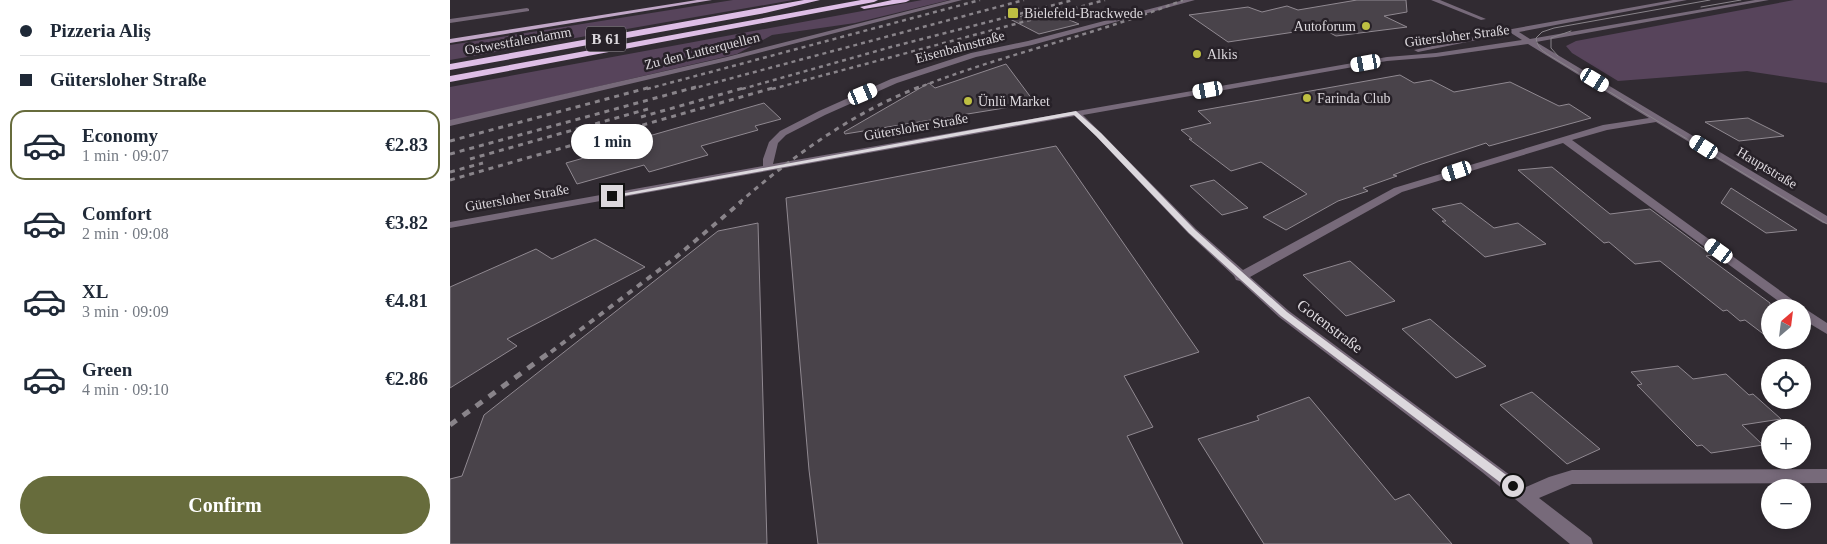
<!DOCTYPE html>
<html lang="en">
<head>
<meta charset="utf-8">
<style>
	:root { --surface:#fff; --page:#f6f6f7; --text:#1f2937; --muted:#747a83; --line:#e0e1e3; --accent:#676c3c }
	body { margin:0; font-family:Georgia,serif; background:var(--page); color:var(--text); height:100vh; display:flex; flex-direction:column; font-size:19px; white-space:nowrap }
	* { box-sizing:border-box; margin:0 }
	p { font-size:16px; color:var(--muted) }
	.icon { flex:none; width:28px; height:28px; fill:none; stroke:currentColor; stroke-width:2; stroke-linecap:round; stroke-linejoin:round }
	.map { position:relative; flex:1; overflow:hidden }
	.sheet { display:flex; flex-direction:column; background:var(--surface); width:450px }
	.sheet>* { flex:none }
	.top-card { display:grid; align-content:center; height:110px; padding:0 20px; background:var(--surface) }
	.needle { width:32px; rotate:28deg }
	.buttons { position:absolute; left:1311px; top:299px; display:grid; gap:10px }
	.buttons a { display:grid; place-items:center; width:50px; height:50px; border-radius:50%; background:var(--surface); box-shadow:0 2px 8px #0003; font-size:25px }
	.end { position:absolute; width:22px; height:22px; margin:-11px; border:6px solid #dcd8dd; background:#111; box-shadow:0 0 0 2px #111 }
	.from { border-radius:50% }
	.bubble { position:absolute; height:35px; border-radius:18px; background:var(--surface); box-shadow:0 2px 8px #0003; font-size:16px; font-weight:700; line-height:35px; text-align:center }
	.car { position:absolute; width:15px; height:30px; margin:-15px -8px; border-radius:6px; box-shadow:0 0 4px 1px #0007; background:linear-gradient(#fff 24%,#345 0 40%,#fff 0 76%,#345 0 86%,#fff 0) }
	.top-card b { display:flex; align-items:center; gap:18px; height:48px; font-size:19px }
	.top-card b+b { border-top:1px solid var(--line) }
	.top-card i { width:12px; height:12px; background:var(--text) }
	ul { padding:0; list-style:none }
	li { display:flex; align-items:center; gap:15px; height:70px; margin:0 10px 8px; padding:0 10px; border:2px solid transparent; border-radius:15px }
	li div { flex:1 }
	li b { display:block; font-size:19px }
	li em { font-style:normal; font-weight:700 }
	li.on { border-color:var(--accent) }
	li>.icon { width:45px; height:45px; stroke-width:1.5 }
	.primary-button { display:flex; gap:10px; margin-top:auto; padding:10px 20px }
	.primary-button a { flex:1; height:58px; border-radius:30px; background:var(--accent); color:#fff; font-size:20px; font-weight:700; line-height:58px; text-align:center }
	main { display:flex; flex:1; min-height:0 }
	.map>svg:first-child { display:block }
	.green { fill:#57445b }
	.building { fill:#49434a; stroke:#908991 }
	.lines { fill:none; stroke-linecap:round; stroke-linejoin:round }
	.minor { fill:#776a7a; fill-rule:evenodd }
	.major { fill:#c1a7c7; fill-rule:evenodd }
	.highway { fill:#debee6; fill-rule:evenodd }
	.tram { stroke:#89848a; stroke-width:1 }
	.rail-far3 { stroke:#89848a; stroke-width:2.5; stroke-dasharray:4 4; stroke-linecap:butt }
	.rail-far2 { stroke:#89848a; stroke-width:3; stroke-dasharray:5 5; stroke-linecap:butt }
	.rail-far1 { stroke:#89848a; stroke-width:4; stroke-dasharray:6 6; stroke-linecap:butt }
	.rail { stroke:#89848a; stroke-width:5; stroke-dasharray:8 8; stroke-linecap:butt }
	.route { fill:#dcd8dd }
	.poi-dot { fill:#bebf42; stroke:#272128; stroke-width:2 }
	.labels { text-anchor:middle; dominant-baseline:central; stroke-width:5; stroke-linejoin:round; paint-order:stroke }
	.far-poi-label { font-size:14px; fill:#dcd8dd; stroke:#272128; text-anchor:start }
	.far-street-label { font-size:14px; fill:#dcd8dd; stroke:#272128 }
	.shield { fill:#272128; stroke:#a6a1a7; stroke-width:1 }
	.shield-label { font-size:15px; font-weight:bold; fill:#dcd8dd }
	.street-label { font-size:16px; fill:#dcd8dd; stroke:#272128 }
</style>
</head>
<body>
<main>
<section class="sheet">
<div class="top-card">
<b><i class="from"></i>Pizzeria Aliş</b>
<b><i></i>Gütersloher Straße</b>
</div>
<ul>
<li class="on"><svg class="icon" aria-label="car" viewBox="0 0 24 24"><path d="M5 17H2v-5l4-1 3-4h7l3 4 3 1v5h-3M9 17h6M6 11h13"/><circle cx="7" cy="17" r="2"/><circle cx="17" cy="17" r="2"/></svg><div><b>Economy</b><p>1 min · 09:07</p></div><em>€2.83</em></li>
<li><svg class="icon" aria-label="car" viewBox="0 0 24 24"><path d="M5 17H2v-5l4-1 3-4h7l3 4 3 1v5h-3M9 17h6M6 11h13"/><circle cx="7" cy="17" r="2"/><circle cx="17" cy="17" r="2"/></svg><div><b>Comfort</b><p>2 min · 09:08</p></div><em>€3.82</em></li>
<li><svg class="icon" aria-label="car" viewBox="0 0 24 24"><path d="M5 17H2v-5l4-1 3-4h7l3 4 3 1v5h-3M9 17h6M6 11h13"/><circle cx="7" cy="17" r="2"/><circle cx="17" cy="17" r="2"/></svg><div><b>XL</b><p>3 min · 09:09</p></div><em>€4.81</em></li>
<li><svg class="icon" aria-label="car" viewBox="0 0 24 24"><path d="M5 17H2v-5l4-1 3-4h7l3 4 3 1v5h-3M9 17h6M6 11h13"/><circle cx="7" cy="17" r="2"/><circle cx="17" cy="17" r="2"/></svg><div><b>Green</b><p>4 min · 09:10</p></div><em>€2.86</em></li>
</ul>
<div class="primary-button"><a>Confirm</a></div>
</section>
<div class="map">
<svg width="1377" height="544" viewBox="0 0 1377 544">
	<rect width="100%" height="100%" fill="#312b32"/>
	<!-- green -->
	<path class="green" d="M 283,0 L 343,0 L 0,60 L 0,45 Z
		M 472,0 L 499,0 L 405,23 L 322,35 L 287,54 L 0,121 L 0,87 Z
		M 1344,0 L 1377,0 L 1377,83 L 1297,71 L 1168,81 L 1122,53 L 1116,46 L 1126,41 Z"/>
	<!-- building -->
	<path class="building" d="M 907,0 L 956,0 L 957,12 L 934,16 L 957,27 L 886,36 L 871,28 L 778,42 L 739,15 L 798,7 L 812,12 L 837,6 L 848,10 Z
		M 596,10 L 629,24 L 589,34 L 560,19 Z
		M 556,64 L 585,103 L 395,134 L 394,132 L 479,83 L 485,88 Z
		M 950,75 L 964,83 L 981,80 L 1004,92 L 1060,82 L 1109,106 L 1119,104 L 1141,118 L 1039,146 L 1036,143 L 972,164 L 943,175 L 947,176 L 913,188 L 918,191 L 888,201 L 836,230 L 813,217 L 857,194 L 811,162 L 781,171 L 739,139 L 742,139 L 731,130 L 761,123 L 748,111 Z
		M 314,103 L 331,119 L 305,126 L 308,130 L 251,146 L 258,155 L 199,172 L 194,165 L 127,184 L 116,163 L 180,145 L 178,142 Z
		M 1298,118 L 1334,136 L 1289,141 L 1255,122 Z
		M 606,146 L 749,352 L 674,376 L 703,427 L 677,436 L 733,544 L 368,544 L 359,470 L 336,198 Z
		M 1102,167 L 1160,214 L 1200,209 L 1262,255 L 1256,256 L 1320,303 L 1320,339 L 1295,320 L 1290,321 L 1277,310 L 1273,311 L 1210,261 L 1185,264 L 1159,242 L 1154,243 L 1068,170 Z
		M 764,180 L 798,208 L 772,215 L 740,186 Z
		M 1281,188 L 1347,230 L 1316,233 L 1271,203 Z
		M 1011,203 L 1044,228 L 1068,223 L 1096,244 L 1035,257 L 992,221 L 996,221 L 982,209 Z
		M 308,223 L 317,544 L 0,544 L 0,479 L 12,476 L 34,415 L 268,231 Z
		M 145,239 L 195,267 L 57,339 L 67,346 L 0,388 L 0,287 L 86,249 L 102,259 Z
		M 900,261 L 945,301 L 896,316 L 853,275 Z
		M 980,319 L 1007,342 L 1036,366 L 1006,378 L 952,329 Z
		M 1228,366 L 1243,379 L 1276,374 L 1299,395 L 1303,394 L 1331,419 L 1292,425 L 1313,445 L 1261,453 L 1252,445 L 1247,446 L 1231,430 L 1187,385 L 1192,384 L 1181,372 Z
		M 1082,392 L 1150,449 L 1117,464 L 1050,405 Z
		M 859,397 L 945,500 L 959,494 L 1002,544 L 814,544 L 748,439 L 809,420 L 807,416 Z"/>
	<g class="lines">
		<!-- minor -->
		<path class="minor" d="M 501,0 L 512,0 L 277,61 L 0,126 L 0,120 L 277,57 Z
			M 734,0 L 745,0 L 582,45 L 526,57 L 447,83 L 375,115 L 336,135 L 328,143 L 323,164 L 937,57 L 986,53 L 1072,40 L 1061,33 L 968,52 L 964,50 L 1062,29 L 1223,0 L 1237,0 L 1069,32 L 1080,39 L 1305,0 L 1319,0 L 1086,42 L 1377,216 L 1377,224 L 1373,223 L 1206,122 L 1157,130 L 1122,140 L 1354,308 L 1377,323 L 1377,334 L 1352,319 L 1352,308 L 1338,308 L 1113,143 L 952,192 L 800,277 L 839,311 L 1076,487 L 1099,477 L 1122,470 L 1377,469 L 1377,483 L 1122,484 L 1089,498 L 1141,538 L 1143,544 L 1120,544 L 1032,472 L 829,317 L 790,281 L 786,280 L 784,276 L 738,233 L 646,136 L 625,116 L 0,228 L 0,222 L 313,166 L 313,159 L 319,142 L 330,131 L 369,111 L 441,79 L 521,53 L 578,41 ZM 1078,44 L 1199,118 L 1153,125 L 944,188 L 793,270 L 746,229 L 633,115 L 937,61 L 986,57 Z
			M 981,0 L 990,0 L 1036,19 L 1031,20 Z
			M 77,8 L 79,9 L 79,11 L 0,23 L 0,19 Z"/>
		<!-- major -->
		<path class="major" d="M 247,0 L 262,0 L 0,43 L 0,39 Z"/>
		<!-- highway -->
		<path class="highway" d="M 354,0 L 370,0 L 315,13 L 0,70 L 0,64 Z
			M 411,0 L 428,0 L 424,2 L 0,82 L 0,76 Z
			M 442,0 L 460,0 L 456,2 L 414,9 L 410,7 Z"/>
		<!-- tram -->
		<path class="tram" d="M 1260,0 L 1104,28 L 1092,32 L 1086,38 C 1087,48 1094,52 1102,57 L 1377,224
			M 1251,7 L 1291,0
			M 1108,56 L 1101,48 L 1101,38 L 1121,31"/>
		<!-- rail-far3 -->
		<path class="rail-far3" d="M 197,89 L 530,0
			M 241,89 L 574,0
			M 292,89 L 441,47 L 623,0
			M 322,89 L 655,0
			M 465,89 C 553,54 646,35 733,0"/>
		<!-- rail-far2 -->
		<path class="rail-far2" d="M 191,117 L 297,87
			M 0,141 L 201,87
			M 0,154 L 246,87
			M 20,159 L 198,109
			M 0,172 L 33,163
			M 0,180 L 326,87
			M 289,203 C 344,155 401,114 469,87"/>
		<!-- rail-far1 -->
		<path class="rail-far1" d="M 101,352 L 225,258 L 291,202"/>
		<!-- rail -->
		<path class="rail" d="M 0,425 L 103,350"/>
	</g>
	<!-- route -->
	<path class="route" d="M 626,111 L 651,133 L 745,230 L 837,312 L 1067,483 L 1068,486 L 1067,489 L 1059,489 L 831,316 L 739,233 L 646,136 L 624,115 L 162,198 L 159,196 Z"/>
	<!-- markers -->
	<g class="poi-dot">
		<rect x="557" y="7" width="12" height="12" rx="2.5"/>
		<circle cx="916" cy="26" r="5"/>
		<circle cx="747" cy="54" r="5"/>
		<circle cx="857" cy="98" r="5"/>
		<circle cx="518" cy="101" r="5"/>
	</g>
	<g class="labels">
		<!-- far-poi labels -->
		<g class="far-poi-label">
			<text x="574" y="13">Bielefeld-Brackwede</text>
			<text x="906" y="26" text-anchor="end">Autoforum</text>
			<text x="757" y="54">Alkis</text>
			<text x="867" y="98">Farinda Club</text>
			<text x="528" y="101">Ünlü Market</text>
		</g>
		<!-- far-street labels -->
		<g class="far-street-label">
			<text transform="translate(1007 36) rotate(-7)">Gütersloher Straße</text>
			<text transform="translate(68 41) rotate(-10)">Ostwestfalendamm</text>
			<text transform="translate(510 47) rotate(-15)">Eisenbahnstraße</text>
			<text transform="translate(252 51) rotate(-14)">Zu den Lutterquellen</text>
			<text transform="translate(466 127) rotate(-10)">Gütersloher Straße</text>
			<text transform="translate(1317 168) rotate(31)">Hauptstraße</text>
			<text transform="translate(67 198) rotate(-10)">Gütersloher Straße</text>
		</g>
		<!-- shield labels -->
		<rect class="shield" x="136" y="26.5" width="40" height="25" rx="4"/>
		<g class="shield-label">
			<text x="156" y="39">B 61</text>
		</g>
		<!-- street labels -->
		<g class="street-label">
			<text transform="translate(880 326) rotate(37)">Gotenstraße</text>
		</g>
	</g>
</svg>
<div class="buttons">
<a><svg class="needle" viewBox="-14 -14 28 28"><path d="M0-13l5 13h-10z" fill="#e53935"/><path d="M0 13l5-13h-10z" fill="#747a83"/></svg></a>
<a><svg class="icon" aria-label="locate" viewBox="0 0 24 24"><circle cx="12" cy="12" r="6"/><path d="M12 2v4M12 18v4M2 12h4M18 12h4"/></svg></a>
<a>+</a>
<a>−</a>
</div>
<i class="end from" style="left:1063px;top:486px"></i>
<i class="end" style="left:162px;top:196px"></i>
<div class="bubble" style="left:121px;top:124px;width:82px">1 min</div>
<i class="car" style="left:916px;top:63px;rotate:260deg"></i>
<i class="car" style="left:1145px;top:80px;rotate:121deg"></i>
<i class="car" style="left:758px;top:90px;rotate:260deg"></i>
<i class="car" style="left:413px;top:94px;rotate:67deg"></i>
<i class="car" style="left:1254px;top:147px;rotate:302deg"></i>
<i class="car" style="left:1007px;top:171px;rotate:252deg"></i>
<i class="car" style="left:1269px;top:251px;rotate:306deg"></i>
</div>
</main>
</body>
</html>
